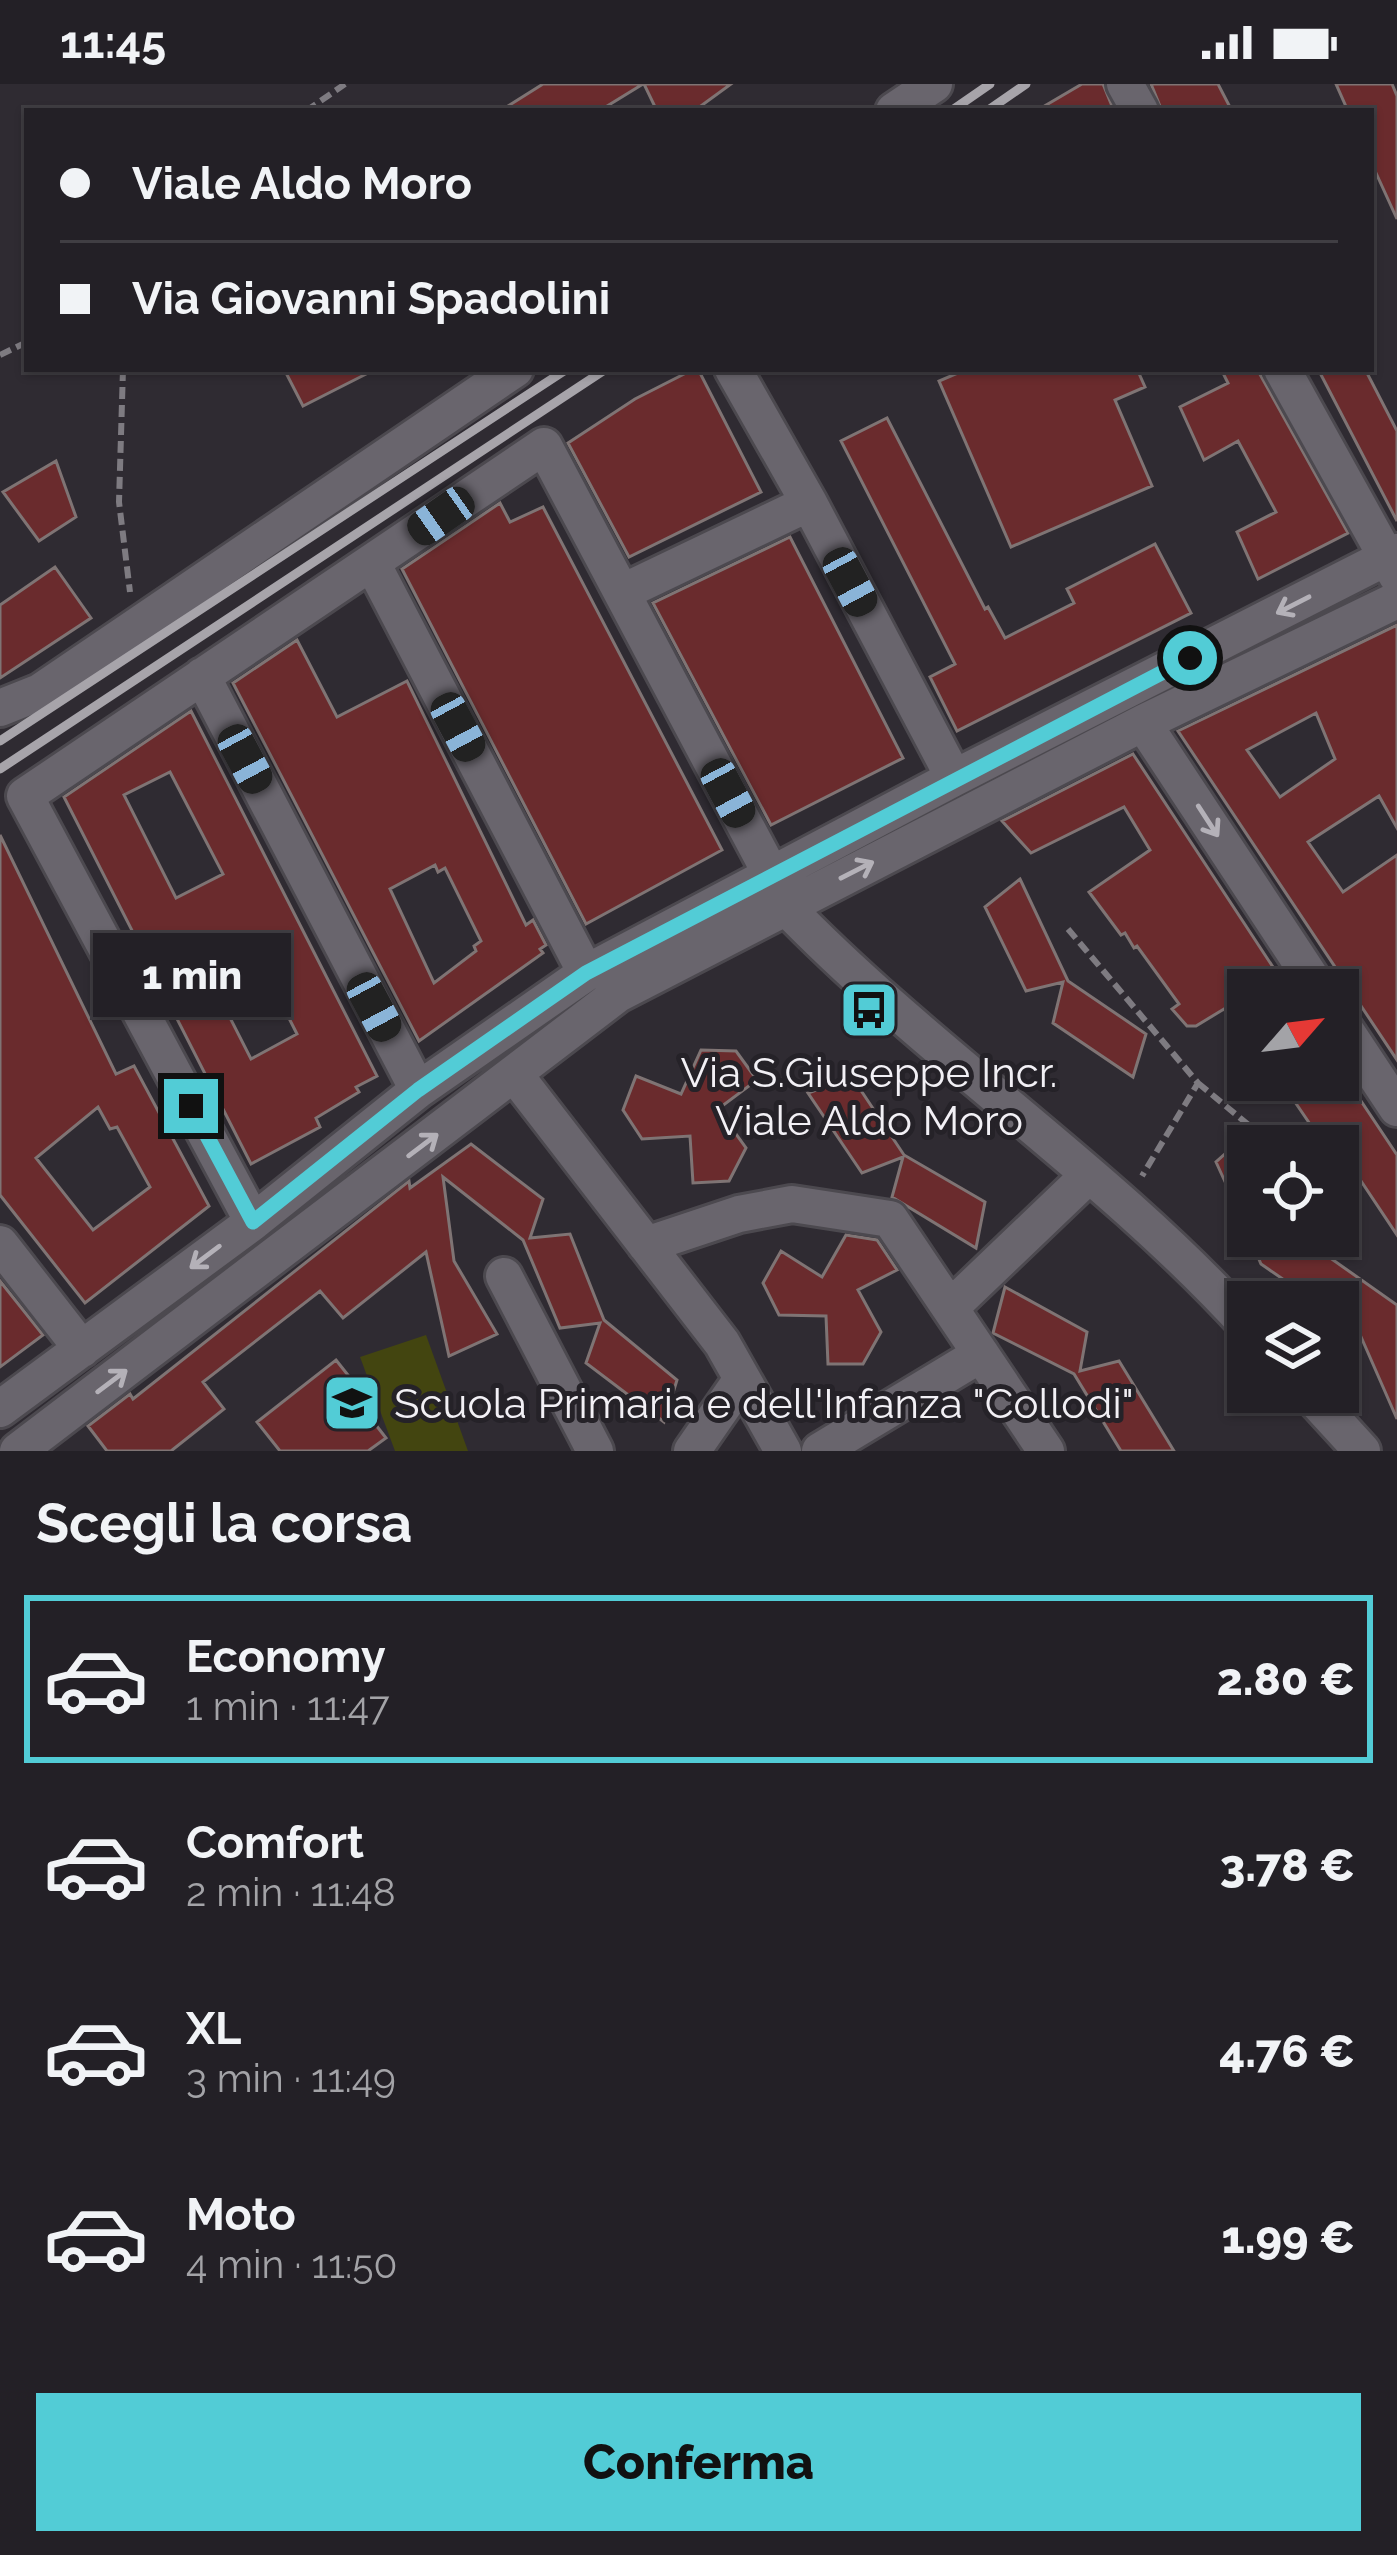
<!DOCTYPE html>
<html lang="it">
<head>
<meta charset="utf-8">
<style>
	:root { --surface:#232026; --page:#2f2d32; --text:#f1f3f6; --muted:#a3a3a7; --line:#403e43; --accent:#52ccd6 }
	body { margin:0; font-family:Raleway,sans-serif; background:var(--page); color:var(--text); height:100vh; display:flex; flex-direction:column; font-size:45px; white-space:nowrap }
	* { box-sizing:border-box; margin:0 }
	p { font-size:39px; color:var(--muted) }
	.icon { flex:none; width:66px; height:66px; fill:none; stroke:currentColor; stroke-width:2; stroke-linecap:round; stroke-linejoin:round }
	.map { position:relative; height:1367px; overflow:hidden }
	.panel { display:flex; flex-direction:column; background:var(--surface); flex:1 }
	.panel>* { flex:none }
	.hud { position:absolute; left:24px; top:24px; width:1350px; height:264px; border-radius:0px; box-shadow:0 3px 9px #0004,0 0 0 3px var(--line); display:grid; align-content:center; height:264px; padding:0 36px; background:var(--surface) }
	.needle { width:78px; rotate:62deg }
	.fabs { position:absolute; left:1227px; top:885px; display:grid; gap:24px }
	.fabs a { display:grid; place-items:center; width:132px; height:132px; border-radius:0px; background:var(--surface); box-shadow:0 3px 9px #0004,0 0 0 3px var(--line); font-size:60px }
	.end { position:absolute; width:54px; height:54px; margin:-27px; border:15px solid #52ccd6; background:#111; box-shadow:0 0 0 6px #111 }
	.from { border-radius:50% }
	.bubble { position:absolute; height:84px; border-radius:0px; background:var(--surface); box-shadow:0 3px 9px #0004,0 0 0 3px var(--line); font-size:39px; font-weight:800; line-height:84px; text-align:center }
	.car { position:absolute; width:36px; height:72px; margin:-36px -18px; border-radius:15px; box-shadow:0 0 9px 3px #0007; background:linear-gradient(#222 24%,#8ab4d8 0 40%,#222 0 76%,#8ab4d8 0 86%,#222 0) }
	.hud b { display:flex; align-items:center; gap:42px; height:114px; font-size:45px }
	.hud b+b { border-top:3px solid var(--line) }
	.hud i { width:30px; height:30px; background:var(--text) }
	ul { padding:0; list-style:none }
	li { display:flex; align-items:center; gap:36px; height:168px; margin:0 24px 18px; padding:0 12px; border:6px solid transparent; border-radius:0px }
	li div { flex:1 }
	li b { display:block; font-size:45px }
	li em { font-style:normal; font-weight:800 }
	li.current { border-color:var(--accent) }
	li>.icon { width:108px; height:108px; stroke-width:1.5 }
	h2 { padding:0 36px; font-size:54px; line-height:144px }
	.primary-button { display:flex; gap:24px; margin-top:auto; padding:24px 36px }
	.primary-button a { flex:1; height:138px; border-radius:0px; background:var(--accent); color:#111; font-size:48px; font-weight:800; line-height:138px; text-align:center }
	.status { display:flex; justify-content:space-between; align-items:center; height:84px; padding:0 60px; background:var(--surface); direction:ltr }
	.status svg { height:33px; fill:currentColor }
	.map>svg:first-child { display:block }
	.green { fill:#434510 }
	.building { fill:#6a2b2d; stroke:#7f7474; stroke-width:3; fill-rule:evenodd }
	.lines { fill:none; stroke-linecap:round; stroke-linejoin:round }
	.minor-casing { stroke:#4c494f; stroke-width:42 }
	.path { stroke:#7e7b81; stroke-width:6; stroke-dasharray:12 6; stroke-linecap:butt }
	.minor { stroke:#69656d; stroke-width:36 }
	.rail { stroke:#a7a4aa; stroke-width:9 }
	.oneway { stroke:#b4b1b8 }
	.route { stroke:#52ccd6; stroke-width:15 }
	.labels { text-anchor:middle; dominant-baseline:central; stroke-width:10; stroke-linejoin:round; paint-order:stroke }
	.poi-label { font-size:42px; fill:#f2f0f5; stroke:#252228 }
</style>
</head>
<body>
<div class="status"><b>11:45</b><svg viewBox="0 0 49 12"><path d="M0 12V9h3v3zM5 12V6h3v6zM10 12V3h3v9zM15 12V0h3v12zM26 1h20v11H26zM47 4h2v5h-2z"/></svg></div>
<div class="map">
<svg width="1397" height="1367" viewBox="0 0 1397 1367">
	<rect width="100%" height="100%" fill="#2f2b32"/>
	<!-- green -->
	<path class="green" d="M 426,1251 L 468,1367 L 395,1367 L 360,1273 Z"/>
	<!-- building -->
	<path class="building" d="M 543,0 L 643,0 L 599,27 L 500,27 Z
		M 644,0 L 731,0 L 694,27 L 657,27 Z
		M 1082,0 L 1103,0 L 1114,27 L 1036,27 Z
		M 1151,0 L 1218,0 L 1232,27 L 1162,27 Z
		M 1336,0 L 1392,0 L 1397,12 L 1397,135 L 1371,78 L 1371,27 L 1348,27 Z
		M 284,285 L 376,285 L 303,322 Z
		M 694,285 L 698,285 L 761,408 L 629,473 L 568,359 L 635,315 Z
		M 967,285 L 1137,285 L 1145,303 L 1115,316 L 1152,402 L 1011,463 L 939,297 Z
		M 1221,285 L 1257,285 L 1348,449 L 1258,495 L 1237,448 L 1276,428 L 1238,357 L 1204,376 L 1180,323 L 1228,299 Z
		M 1318,285 L 1365,285 L 1397,347 L 1397,437 Z
		M 887,334 L 985,525 L 988,523 L 1005,554 L 1074,519 L 1067,505 L 1155,460 L 1191,529 L 957,647 L 930,593 L 955,580 L 841,357 Z
		M 56,377 L 76,433 L 39,457 L 3,408 Z
		M 500,419 L 510,438 L 543,423 L 722,766 L 586,840 L 402,485 Z
		M 790,453 L 903,674 L 771,741 L 653,519 Z
		M 55,483 L 91,534 L 0,594 L 0,521 Z
		M 1397,541 L 1397,744 L 1379,712 L 1308,758 L 1343,808 L 1397,771 L 1397,976 L 1178,647 ZM 1316,629 L 1335,675 L 1280,713 L 1247,666 Z
		M 297,556 L 337,633 L 407,597 L 526,841 L 533,836 L 546,861 L 540,865 L 543,869 L 419,957 L 233,599 ZM 435,781 L 438,788 L 445,784 L 481,857 L 474,862 L 476,867 L 434,899 L 390,805 Z
		M 191,627 L 377,992 L 356,1003 L 359,1008 L 316,1034 L 320,1043 L 251,1080 L 64,713 ZM 170,688 L 223,790 L 176,814 L 124,711 ZM 268,893 L 297,950 L 251,975 L 222,918 Z
		M 1133,670 L 1288,906 L 1248,906 L 1248,961 L 1224,925 L 1196,942 L 1187,942 L 1172,925 L 1179,920 L 1137,862 L 1134,864 L 1125,849 L 1121,851 L 1089,808 L 1150,766 L 1124,723 L 1031,769 L 1002,737 Z
		M 0,751 L 116,990 L 134,982 L 209,1122 L 85,1219 L 0,1111 ZM 98,1023 L 110,1045 L 117,1043 L 150,1103 L 93,1146 L 36,1074 Z
		M 1020,795 L 1068,897 L 1146,950 L 1133,993 L 1053,939 L 1063,898 L 1026,907 L 985,823 Z
		M 701,966 L 736,967 L 757,996 L 718,1025 L 746,1064 L 729,1097 L 693,1099 L 690,1052 L 642,1055 L 623,1026 L 636,992 L 681,1010 Z
		M 852,993 L 904,1071 L 985,1118 L 976,1164 L 892,1113 L 903,1073 L 862,1089 L 808,1009 Z
		M 1280,996 L 1347,996 L 1397,1071 L 1397,1151 L 1349,1079 L 1338,1086 L 1338,1062 L 1325,1062 Z
		M 471,1060 L 543,1115 L 530,1154 L 570,1150 L 604,1236 L 677,1296 L 664,1338 L 586,1279 L 600,1239 L 560,1244 L 523,1156 L 443,1093 L 454,1177 L 497,1250 L 449,1272 L 426,1168 L 343,1234 L 320,1207 L 203,1298 L 224,1325 L 171,1367 L 107,1367 L 88,1342 L 130,1310 L 133,1315 L 409,1097 L 410,1104 Z
		M 1248,1068 L 1248,1148 L 1216,1078 L 1226,1069 Z
		M 846,1151 L 877,1156 L 897,1186 L 858,1206 L 881,1248 L 863,1280 L 828,1280 L 826,1232 L 779,1231 L 763,1199 L 781,1167 L 822,1193 Z
		M 1249,1152 L 1299,1152 L 1397,1221 L 1397,1335 L 1358,1246 L 1338,1233 L 1338,1218 L 1316,1218 L 1261,1180 Z
		M 0,1197 L 43,1251 L 0,1283 Z
		M 1005,1203 L 1087,1248 L 1080,1287 L 1119,1277 L 1174,1367 L 1121,1367 L 1074,1290 L 993,1249 Z
		M 336,1276 L 359,1305 L 352,1310 L 386,1354 L 368,1367 L 280,1367 L 257,1338 Z"/>
	<g class="lines">
		<!-- minor casing -->
		<g class="minor-casing">
			<path id="minor" d="M 1125,0 L 1140,27
				M 894,27 L 934,0
				M 733,285 L 809,419 L 954,694
				M 1282,285 L 1397,492
				M 372,479 L 586,889
				M 623,508 L 809,419
				M 202,592 L 418,1006
				M 0,624 L 40,608 L 515,285
				M 1143,639 L 1319,906
				M 785,822 C 930,972 1107,1087 1248,1242
				M 1338,935 L 1397,1024
				M 515,991 L 722,1259 L 783,1367
				M 253,1138 L 25,712 L 544,362 L 771,790
				M 0,1160 L 82,1265
				M 646,1161 L 739,1130 L 792,1120 L 890,1135 L 1046,1367
				M 504,1192 L 595,1367
				M 950,1224 L 1089,1091
				M 1308,1308 L 1362,1367
				M 0,1325 L 253,1138 L 418,1006 L 586,889 L 954,694 L 1397,468
				M 18,1367 L 618,910 L 1143,639 L 1397,516
				M 692,1367 L 742,1295
				M 820,1367 L 981,1270"/>
		</g>
		<!-- path -->
		<path class="path" d="M 306,27 L 345,0
			M 0,271 L 27,258
			M 123,285 L 119,418 L 130,508
			M 1068,845 L 1198,999 L 1142,1092
			M 1198,999 L 1257,1048 L 1268,1062"/>
		<!-- minor -->
		<use href="#minor" class="minor"/>
		<!-- rail -->
		<path class="rail" d="M 951,27 L 990,0
			M 987,27 L 1026,0
			M 0,657 L 567,285
			M 0,685 L 606,285"/>
	</g>
	<!-- one-way arrows -->
	<defs><path id="oneway-shaft" d="M-6 0H5M1.5-3L5.5 0L1.5 3" fill="none" stroke-width="1.6" stroke-linecap="round" stroke-linejoin="round" transform="scale(3)"/></defs>
	<g class="oneway">
		<use href="#oneway-shaft" transform="translate(1293 521) rotate(153)"/>
		<use href="#oneway-shaft" transform="translate(1208 737) rotate(57)"/>
		<use href="#oneway-shaft" transform="translate(857 786) rotate(-27)"/>
		<use href="#oneway-shaft" transform="translate(423 1061) rotate(-37)"/>
		<use href="#oneway-shaft" transform="translate(205 1173) rotate(143)"/>
		<use href="#oneway-shaft" transform="translate(112 1297) rotate(-37)"/>
	</g>
	<g class="lines">
		<!-- route -->
		<path class="route" d="M 191,1022 L 253,1138 L 418,1006 L 586,889 L 1190,574"/>
	</g>
	<!-- icons -->
	<defs>
		<g id="bus-square" transform="scale(3)"><rect x="-9" y="-9" width="18" height="18" rx="4" fill="#52ccd6" stroke="#252228"/><path d="M-5-6H5V4H4V6H2V4H-2V6H-4V4H-5ZM-3.5-4V0h7V-4ZM-3.5 1.2v1.5H-2V1.2ZM2 1.2v1.5H3.5V1.2Z" fill="#111"/></g>
		<g id="school-square" transform="scale(3)"><rect x="-9" y="-9" width="18" height="18" rx="4" fill="#52ccd6" stroke="#252228"/><path d="M0-5L7-2L0 1L-7-2ZM-4 1L0 2.5L4 1V4Q0 6-4 4Z" fill="#111"/></g>
	</defs>
	<g fill-rule="evenodd">
		<use href="#bus-square" x="869" y="926"/>
		<use href="#school-square" x="352" y="1319"/>
	</g>
	<g class="labels">
		<!-- poi labels -->
		<g class="poi-label">
			<text x="869" y="988">Via S.Giuseppe Incr.<tspan x="869" dy="48">Viale Aldo Moro</tspan></text>
			<text x="394" y="1319" text-anchor="start">Scuola Primaria e dell'Infanza "Collodi"</text>
		</g>
	</g>
</svg>
<div class="fabs">
<a><svg class="needle" viewBox="-14 -14 28 28"><path d="M0-13l5 13h-10z" fill="#e53935"/><path d="M0 13l5-13h-10z" fill="#a3a3a7"/></svg></a>
<a><svg class="icon" aria-label="locate" viewBox="0 0 24 24"><circle cx="12" cy="12" r="6"/><path d="M12 2v4M12 18v4M2 12h4M18 12h4"/></svg></a>
<a><svg class="icon" aria-label="layers" viewBox="0 0 24 24"><path d="M12 4l9 5-9 5-9-5zM3 14l9 5 9-5"/></svg></a>
</div>
<i class="end from" style="left:1190px;top:574px"></i>
<i class="end" style="left:191px;top:1022px"></i>
<div class="bubble" style="left:93px;top:849px;width:198px">1 min</div>
<i class="car" style="left:441px;top:432px;rotate:235deg"></i>
<i class="car" style="left:850px;top:498px;rotate:152deg"></i>
<i class="car" style="left:458px;top:643px;rotate:152deg"></i>
<i class="car" style="left:245px;top:675px;rotate:152deg"></i>
<i class="car" style="left:728px;top:709px;rotate:152deg"></i>
<i class="car" style="left:374px;top:923px;rotate:152deg"></i>
<div class="hud">
<b><i class="from"></i>Viale Aldo Moro</b>
<b><i></i>Via Giovanni Spadolini</b>
</div>
</div>
<section class="panel">
<h2>Scegli la corsa</h2>
<ul>
<li class="current"><svg class="icon" aria-label="car" viewBox="0 0 24 24"><path d="M5 17H2v-5l4-1 3-4h7l3 4 3 1v5h-3M9 17h6M6 11h13"/><circle cx="7" cy="17" r="2"/><circle cx="17" cy="17" r="2"/></svg><div><b>Economy</b><p>1 min · 11:47</p></div><em>2.80 €</em></li>
<li><svg class="icon" aria-label="car" viewBox="0 0 24 24"><path d="M5 17H2v-5l4-1 3-4h7l3 4 3 1v5h-3M9 17h6M6 11h13"/><circle cx="7" cy="17" r="2"/><circle cx="17" cy="17" r="2"/></svg><div><b>Comfort</b><p>2 min · 11:48</p></div><em>3.78 €</em></li>
<li><svg class="icon" aria-label="car" viewBox="0 0 24 24"><path d="M5 17H2v-5l4-1 3-4h7l3 4 3 1v5h-3M9 17h6M6 11h13"/><circle cx="7" cy="17" r="2"/><circle cx="17" cy="17" r="2"/></svg><div><b>XL</b><p>3 min · 11:49</p></div><em>4.76 €</em></li>
<li><svg class="icon" aria-label="car" viewBox="0 0 24 24"><path d="M5 17H2v-5l4-1 3-4h7l3 4 3 1v5h-3M9 17h6M6 11h13"/><circle cx="7" cy="17" r="2"/><circle cx="17" cy="17" r="2"/></svg><div><b>Moto</b><p>4 min · 11:50</p></div><em>1.99 €</em></li>
</ul>
<div class="primary-button"><a>Conferma</a></div>
</section>
</body>
</html>
